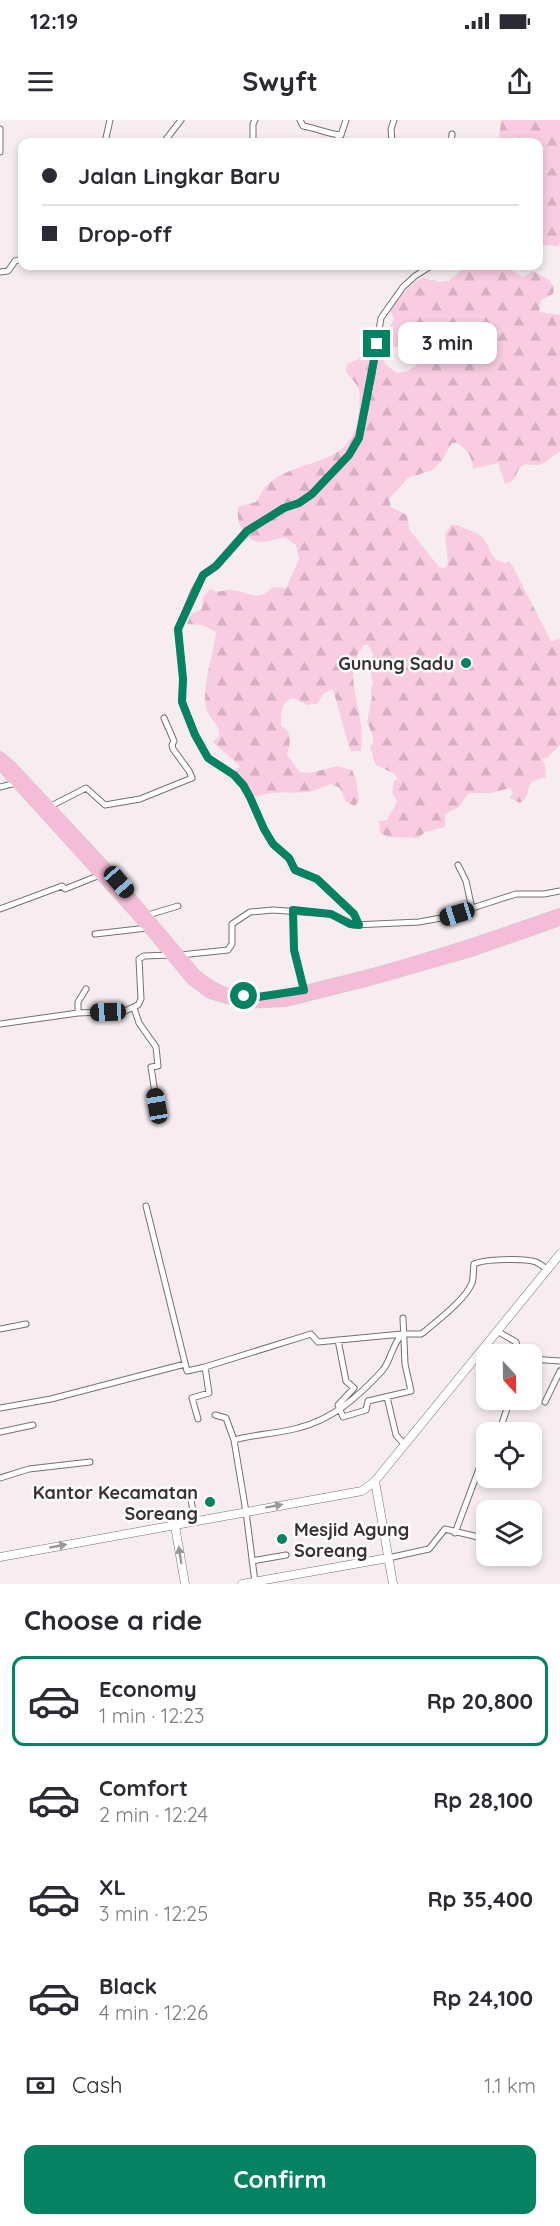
<!DOCTYPE html>
<html lang="en">
<head>
<meta charset="utf-8">
<style>
	:root { --surface:#fff; --page:#f7f7f7; --text:#2b2b33; --muted:#7c7c81; --line:#e1e1e2; --accent:#058262 }
	body { margin:0; font-family:Quicksand,sans-serif; background:var(--page); color:var(--text); height:100vh; display:flex; flex-direction:column; font-size:22px; white-space:nowrap }
	* { box-sizing:border-box; margin:0 }
	p { font-size:20px; color:var(--muted) }
	.icon { flex:none; width:33px; height:33px; fill:none; stroke:currentColor; stroke-width:2; stroke-linecap:round; stroke-linejoin:round }
	.map { position:relative; height:1464px; overflow:hidden }
	.sheet { display:flex; flex-direction:column; background:var(--surface); flex:1 }
	.sheet>* { flex:none }
	.banner { position:absolute; left:18px; top:18px; width:525px; height:132px; border-radius:12px; box-shadow:0 3px 9px #0003; display:grid; align-content:center; height:132px; padding:0 24px; background:var(--surface) }
	.needle { width:39px; rotate:158deg }
	.buttons { position:absolute; left:476px; top:1224px; display:grid; gap:12px }
	.buttons a { display:grid; place-items:center; width:66px; height:66px; border-radius:12px; background:var(--surface); box-shadow:0 3px 9px #0003; font-size:30px }
	.end { position:absolute; width:27px; height:27px; margin:-14px; border:8px solid #058262; background:#fff; box-shadow:0 0 0 3px #fff }
	.from { border-radius:50% }
	.bubble { position:absolute; height:42px; border-radius:12px; background:var(--surface); box-shadow:0 3px 9px #0003; font-size:20px; font-weight:700; line-height:42px; text-align:center }
	.car { position:absolute; width:18px; height:36px; margin:-18px -9px; border-radius:8px; box-shadow:0 0 4px 2px #0007; background:linear-gradient(#222 24%,#8ab4d8 0 40%,#222 0 76%,#8ab4d8 0 86%,#222 0) }
	.banner b { display:flex; align-items:center; gap:21px; height:57px; font-size:22px }
	.banner b+b { border-top:2px solid var(--line) }
	.banner i { width:15px; height:15px; background:var(--text) }
	ul { padding:0; list-style:none }
	li { display:flex; align-items:center; gap:18px; height:90px; margin:0 12px 9px; padding:0 12px; border:3px solid transparent; border-radius:12px }
	li div { flex:1 }
	li b { display:block; font-size:22px }
	li em { font-style:normal; font-weight:700 }
	li.on { border-color:var(--accent) }
	li>.icon { width:54px; height:54px; stroke-width:1.5 }
	h2 { padding:0 24px; font-size:27px; line-height:72px }
	.pay { display:flex; align-items:center; gap:15px; height:66px; padding:0 24px; font-size:22px }
	.pay p { margin-inline-start:auto }
	.button { display:flex; gap:12px; margin-top:auto; padding:12px 24px }
	.button a { flex:1; height:69px; border-radius:12px; background:var(--accent); color:#fff; font-size:24px; font-weight:700; line-height:69px; text-align:center }
	.status { display:flex; justify-content:space-between; align-items:center; height:42px; padding:0 30px; background:var(--surface); direction:ltr }
	.status svg { height:16px; fill:currentColor }
	header { display:flex; justify-content:space-between; align-items:center; height:78px; padding:0 24px; background:var(--surface); font-size:27px; font-weight:700 }
	.map>svg:first-child { display:block }
	.forest { fill:url(#forest-firs) }
	.lines { fill:none; stroke-linecap:round; stroke-linejoin:round }
	.minor-casing { stroke:#786f73; stroke-width:7 }
	.secondary-casing { stroke:#786f73; stroke-width:9 }
	.trunk-casing { stroke:#cfcece; stroke-width:10 }
	.minor { stroke:#fff; stroke-width:5 }
	.secondary { stroke:#fff; stroke-width:8 }
	.trunk { stroke:#f4bcd8; stroke-width:9 }
	.oneway { fill:#9a989a }
	.route { stroke:#058262; stroke-width:8 }
	.poi-dot { fill:#058262; stroke:#fefcfd; stroke-width:2 }
	.labels { text-anchor:middle; dominant-baseline:central; stroke-width:5; stroke-linejoin:round; paint-order:stroke }
	.poi-label { font-size:18px; font-weight:bold; fill:#363234; stroke:#fefcfd; text-anchor:end }
</style>
</head>
<body>
<div class="status"><b>12:19</b><svg viewBox="0 0 49 12"><path d="M0 12V9h3v3zM5 12V6h3v6zM10 12V3h3v9zM15 12V0h3v12zM26 1h20v11H26zM47 4h2v5h-2z"/></svg></div>
<header><svg class="icon" aria-label="menu" viewBox="0 0 24 24"><path d="M4 6h16M4 12h16M4 18h16"/></svg>Swyft<svg class="icon" aria-label="share" viewBox="0 0 24 24"><path d="M12 15V3M7 8l5-5 5 5M5 13v7h14v-7"/></svg></header>
<div class="map">
<svg width="560" height="1464" viewBox="0 0 560 1464">
	<defs>
		<pattern id="forest-firs" width="22" height="20" patternUnits="userSpaceOnUse" patternTransform="scale(1.5)"><rect width="22" height="20" fill="#f9cce1"/><path d="M5 1l3.5 6h-7zM16 11l3.5 6h-7z" fill="#d6b0c2"/></pattern>
	</defs>
	<rect width="100%" height="100%" fill="#f7edf1"/>
	<!-- forest -->
	<path class="forest" d="M 501,0 L 560,0 L 560,123 L 558,126 L 542,125 L 539,123 L 538,22 L 500,22 L 499,19 Z
		M 467,146 L 504,146 L 523,157 L 533,151 L 549,160 L 554,167 L 553,174 L 541,180 L 539,192 L 560,195 L 560,332 C 545,339 547,348 526,344 L 519,348 L 514,360 L 505,364 L 498,343 L 473,349 C 472,336 468,330 457,323 L 452,323 L 441,342 L 433,350 L 408,358 L 389,379 L 391,387 L 407,395 L 409,409 L 439,447 L 444,448 L 448,444 L 445,414 L 451,405 C 457,404 459,406 464,408 C 470,411 476,412 481,416 C 491,425 489,441 506,443 L 509,441 L 512,445 L 551,521 L 560,519 L 560,625 L 547,638 L 542,639 L 545,646 L 546,657 L 531,662 C 527,670 529,678 520,683 L 510,678 L 513,672 L 510,668 L 491,673 L 471,673 L 467,675 L 459,687 L 445,694 L 445,707 L 425,712 L 418,718 L 388,717 L 380,713 L 379,701 L 387,700 C 390,693 395,688 397,681 L 392,673 L 394,660 L 398,660 L 395,654 L 376,645 L 370,627 L 373,623 L 373,616 L 367,602 L 372,577 L 371,568 L 373,563 L 370,549 L 373,534 L 368,525 L 364,525 C 345,546 356,574 360,598 C 362,608 362,620 361,631 L 351,631 L 349,627 L 333,569 L 324,573 L 317,584 L 307,585 L 294,578 C 280,580 281,595 281,606 C 293,612 290,623 287,635 L 300,652 L 310,653 L 337,646 L 352,650 L 356,659 L 359,680 L 355,686 L 346,682 L 340,668 L 331,664 C 323,666 316,671 308,672 C 290,674 273,670 256,677 L 234,652 L 240,646 L 213,622 L 219,616 C 220,604 211,601 207,591 C 200,571 214,533 216,512 L 202,505 L 187,504 L 191,494 L 202,489 L 203,477 L 210,469 C 222,475 222,468 233,470 C 252,473 256,483 273,467 L 286,468 L 299,439 L 296,425 C 292,423 288,418 283,418 C 277,418 270,422 263,422 C 245,423 236,404 238,387 L 256,382 C 260,376 263,368 269,363 C 299,338 351,347 358,298 C 359,289 362,274 357,266 C 355,261 349,257 346,251 L 347,244 L 359,239 L 369,230 L 380,232 L 386,245 L 397,253 L 407,251 L 416,246 L 419,237 L 408,226 L 393,227 L 387,221 L 387,216 L 394,198 L 389,189 L 414,162 L 423,158 L 440,162 L 448,161 Z"/>
	<g class="lines">
		<!-- minor casing -->
		<g class="minor-casing">
			<path id="minor" d="M 300,0 L 303,6 C 316,8 327,14 341,15
				M 0,9 L 0,32
				M 105,22 L 110,0
				M 164,22 L 181,0
				M 253,22 L 253,4 L 255,0
				M 335,22 L 341,15 L 346,0
				M 392,22 L 391,9 L 394,0
				M 451,22 L 452,14
				M 0,152 L 8,151 L 15,141 L 22,139
				M 0,667 L 16,663
				M 49,687 L 86,668 L 105,685 L 140,679 L 192,658 L 189,651 L 173,629 L 172,625 L 174,621 L 164,598
				M 458,745 L 466,761 L 472,789
				M 0,789 L 62,766 L 65,769 L 100,755
				M 293,790 L 294,829 L 304,870
				M 148,795 L 178,786
				M 359,805 L 354,794 L 317,759 L 295,750 L 289,738 L 273,724 L 264,709 L 244,665 L 234,655 L 208,638 L 195,614 L 182,582 L 183,559 L 178,509 L 194,471 L 203,455 L 216,446 L 247,411 L 283,388 L 299,383 L 312,374 L 349,335 L 359,318 L 372,254 L 381,198 L 403,167 L 415,156 L 431,146
				M 95,814 L 147,808
				M 180,835 L 228,830 L 232,824 L 232,804 L 250,792 L 273,790 L 331,794 L 354,805 L 419,802 L 441,798 L 516,774 L 544,774 L 560,771
				M 134,888 L 139,903 L 156,927 L 158,946 L 151,947 L 157,986
				M 78,893 L 78,882 L 86,869
				M 0,904 L 78,893 L 125,891 L 138,885 L 141,879 L 139,839 L 144,836 L 171,835
				M 146,1086 L 187,1251 L 205,1247 L 209,1273 L 192,1278 L 198,1299
				M 0,1209 L 26,1204
				M 497,1211 L 516,1222 L 519,1234
				M 338,1220 L 346,1261 L 354,1268 L 338,1285 L 343,1297 L 366,1290 L 368,1281 L 411,1271 L 405,1244 L 403,1198
				M 531,1239 L 560,1241
				M 205,1247 L 311,1214 L 318,1222 L 402,1214
				M 387,1277 L 396,1315 L 404,1324
				M 545,1282 L 560,1251
				M 0,1288 L 51,1279 L 185,1244
				M 215,1295 L 226,1298 L 234,1320 C 255,1314 277,1314 298,1308 C 332,1300 359,1276 382,1251 C 391,1241 391,1227 402,1214 L 421,1214 L 424,1212 C 438,1200 465,1180 472,1163 C 474,1156 473,1150 474,1144 C 484,1139 524,1138 536,1142 C 540,1144 544,1147 548,1150
				M 0,1312 L 33,1305
				M 492,1312 L 494,1307
				M 499,1312 L 510,1280
				M 234,1320 L 246,1392 L 255,1462
				M 531,1327 L 538,1329
				M 0,1358 L 29,1349 L 90,1342
				M 190,1374 L 195,1402
				M 455,1413 L 486,1330
				M 388,1438 L 429,1429 L 445,1409 L 478,1417
				M 252,1441 L 286,1435"/>
		</g>
		<!-- secondary casing -->
		<g class="secondary-casing">
			<path id="secondary" d="M 375,1361 L 393,1464
				M 175,1406 L 185,1464
				M 0,1437 L 362,1371 L 375,1361 L 560,1134
				M 242,1464 L 388,1438"/>
		</g>
		<!-- trunk casing -->
		<g class="trunk-casing">
			<path id="trunk" d="M 0,636 L 11,645 L 105,746 L 195,853 C 212,868 234,878 257,877 C 286,877 315,867 342,861 C 416,843 488,818 560,793
				M 0,645 L 148,808 L 192,861 L 210,874 L 244,884 L 286,882 L 366,862 L 468,833 L 560,801"/>
		</g>
		<!-- minor -->
		<use href="#minor" class="minor"/>
		<!-- secondary -->
		<use href="#secondary" class="secondary"/>
		<!-- trunk -->
		<use href="#trunk" class="trunk"/>
	</g>
	<!-- one-way arrows -->
	<defs><path id="oneway-solid" d="M-6-.8H1V-3.2L6.5 0L1 3.2V.8H-6Z" transform="scale(1.5)"/></defs>
	<g class="oneway">
		<use href="#oneway-solid" transform="translate(274 1386) rotate(-10)"/>
		<use href="#oneway-solid" transform="translate(58 1426) rotate(-10)"/>
		<use href="#oneway-solid" transform="translate(180 1435) rotate(-99)"/>
	</g>
	<g class="lines">
		<!-- route -->
		<path class="route" d="M 244,876 L 258,877 L 304,870 L 294,830 L 293,790 L 331,794 L 350,804 L 359,805 L 354,794 L 317,759 L 295,750 L 289,738 L 273,724 L 264,709 L 250,677 L 243,665 L 234,655 L 208,638 L 195,615 L 182,582 L 183,559 L 178,509 L 203,455 L 216,446 L 247,411 L 284,388 L 299,383 L 312,374 L 349,335 L 359,318 L 377,224"/>
	</g>
	<!-- markers -->
	<g class="poi-dot">
		<circle cx="466" cy="543" r="6"/>
		<circle cx="210" cy="1382" r="6"/>
		<circle cx="282" cy="1419" r="6"/>
	</g>
	<g class="labels">
		<!-- poi labels -->
		<g class="poi-label">
			<text x="454" y="543">Gunung Sadu</text>
			<text x="198" y="1372">Kantor Kecamatan<tspan x="198" dy="21">Soreang</tspan></text>
			<text x="294" y="1409" text-anchor="start">Mesjid Agung<tspan x="294" dy="21">Soreang</tspan></text>
		</g>
	</g>
</svg>
<div class="buttons">
<a><svg class="needle" viewBox="-14 -14 28 28"><path d="M0-13l5 13h-10z" fill="#e53935"/><path d="M0 13l5-13h-10z" fill="#7c7c81"/></svg></a>
<a><svg class="icon" aria-label="locate" viewBox="0 0 24 24"><circle cx="12" cy="12" r="6"/><path d="M12 2v4M12 18v4M2 12h4M18 12h4"/></svg></a>
<a><svg class="icon" aria-label="layers" viewBox="0 0 24 24"><path d="M12 4l9 5-9 5-9-5zM3 14l9 5 9-5"/></svg></a>
</div>
<i class="end from" style="left:244px;top:876px"></i>
<i class="end" style="left:377px;top:224px"></i>
<div class="bubble" style="left:398px;top:202px;width:99px">3 min</div>
<i class="car" style="left:119px;top:762px;rotate:139deg"></i>
<i class="car" style="left:457px;top:794px;rotate:253deg"></i>
<i class="car" style="left:108px;top:892px;rotate:268deg"></i>
<i class="car" style="left:157px;top:986px;rotate:350deg"></i>
<div class="banner">
<b><i class="from"></i>Jalan Lingkar Baru</b>
<b><i></i>Drop-off</b>
</div>
</div>
<section class="sheet">
<h2>Choose a ride</h2>
<ul>
<li class="on"><svg class="icon" aria-label="car" viewBox="0 0 24 24"><path d="M5 17H2v-5l4-1 3-4h7l3 4 3 1v5h-3M9 17h6M6 11h13"/><circle cx="7" cy="17" r="2"/><circle cx="17" cy="17" r="2"/></svg><div><b>Economy</b><p>1 min · 12:23</p></div><em>Rp 20,800</em></li>
<li><svg class="icon" aria-label="car" viewBox="0 0 24 24"><path d="M5 17H2v-5l4-1 3-4h7l3 4 3 1v5h-3M9 17h6M6 11h13"/><circle cx="7" cy="17" r="2"/><circle cx="17" cy="17" r="2"/></svg><div><b>Comfort</b><p>2 min · 12:24</p></div><em>Rp 28,100</em></li>
<li><svg class="icon" aria-label="car" viewBox="0 0 24 24"><path d="M5 17H2v-5l4-1 3-4h7l3 4 3 1v5h-3M9 17h6M6 11h13"/><circle cx="7" cy="17" r="2"/><circle cx="17" cy="17" r="2"/></svg><div><b>XL</b><p>3 min · 12:25</p></div><em>Rp 35,400</em></li>
<li><svg class="icon" aria-label="car" viewBox="0 0 24 24"><path d="M5 17H2v-5l4-1 3-4h7l3 4 3 1v5h-3M9 17h6M6 11h13"/><circle cx="7" cy="17" r="2"/><circle cx="17" cy="17" r="2"/></svg><div><b>Black</b><p>4 min · 12:26</p></div><em>Rp 24,100</em></li>
</ul>
<div class="pay"><svg class="icon" aria-label="cash" viewBox="0 0 24 24"><path d="M3 7h18v10H3z"/><circle cx="12" cy="12" r="2"/></svg>Cash<p>1.1 km</p></div>
<div class="button"><a>Confirm</a></div>
</section>
</body>
</html>
